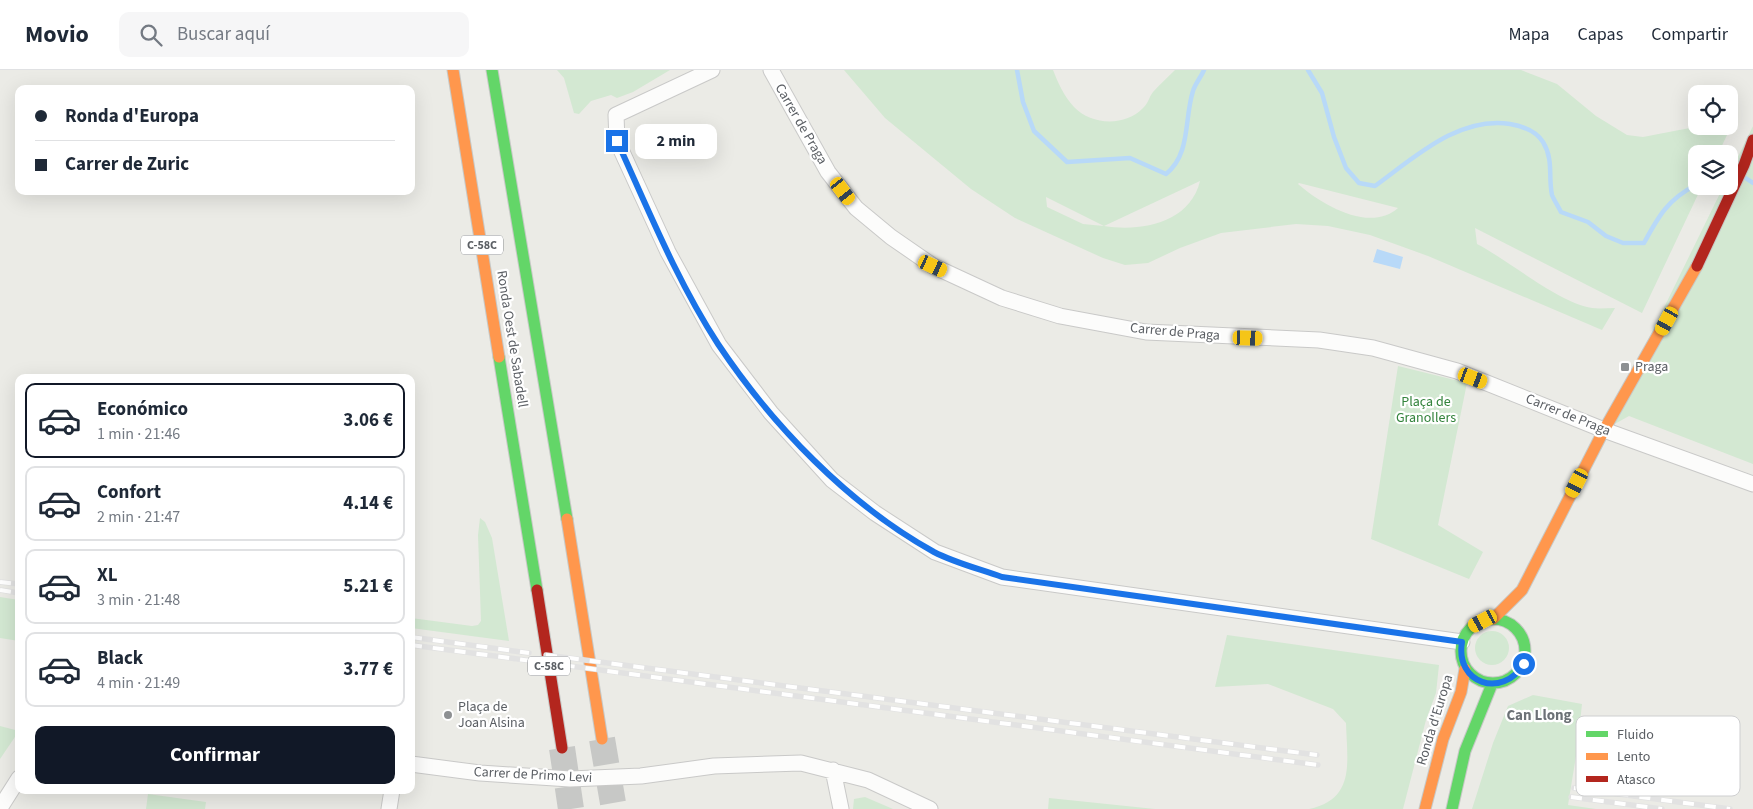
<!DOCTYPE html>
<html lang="es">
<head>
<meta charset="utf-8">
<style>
	:root { --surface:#fff; --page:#f6f6f7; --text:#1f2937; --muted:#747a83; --line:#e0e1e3; --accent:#111827 }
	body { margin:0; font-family:"Source Sans 3",sans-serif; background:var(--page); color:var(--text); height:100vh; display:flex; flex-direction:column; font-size:19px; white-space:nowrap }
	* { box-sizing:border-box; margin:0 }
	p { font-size:16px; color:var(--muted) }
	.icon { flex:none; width:28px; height:28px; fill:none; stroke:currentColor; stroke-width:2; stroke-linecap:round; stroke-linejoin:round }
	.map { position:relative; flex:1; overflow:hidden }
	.side { position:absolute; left:15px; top:304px; width:400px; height:420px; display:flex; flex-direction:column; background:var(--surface); border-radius:10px; box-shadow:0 5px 20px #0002 }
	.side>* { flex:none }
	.banner { position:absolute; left:15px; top:15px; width:400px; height:110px; border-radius:10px; box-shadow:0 5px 20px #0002; display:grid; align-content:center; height:110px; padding:0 20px; background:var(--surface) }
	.fabs { position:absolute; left:1688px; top:15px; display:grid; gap:10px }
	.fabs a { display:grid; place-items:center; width:50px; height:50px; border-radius:10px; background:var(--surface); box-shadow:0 5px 20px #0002; font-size:25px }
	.end { position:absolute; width:22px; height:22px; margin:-11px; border:6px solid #1a73e8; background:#fff; box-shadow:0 0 0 2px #fff }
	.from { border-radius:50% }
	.bubble { position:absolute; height:35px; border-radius:10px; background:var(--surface); box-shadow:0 5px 20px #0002; font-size:16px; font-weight:700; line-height:35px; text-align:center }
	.car { position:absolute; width:15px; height:30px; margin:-15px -8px; border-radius:6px; box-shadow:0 0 4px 1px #0007; background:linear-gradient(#f5c518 24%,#345 0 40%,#f5c518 0 76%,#345 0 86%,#f5c518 0) }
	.banner b { display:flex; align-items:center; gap:18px; height:48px; font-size:19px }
	.banner b+b { border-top:1px solid var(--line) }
	.banner i { width:12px; height:12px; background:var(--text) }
	ul { padding:9px 0 0; list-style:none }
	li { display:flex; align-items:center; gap:15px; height:75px; margin:0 10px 8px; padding:0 10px; border:2px solid var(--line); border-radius:10px }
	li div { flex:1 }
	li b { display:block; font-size:19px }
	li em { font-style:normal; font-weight:700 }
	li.active { border-color:var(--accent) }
	li>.icon { width:45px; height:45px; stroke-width:1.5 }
	.action { display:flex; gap:10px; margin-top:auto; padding:10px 20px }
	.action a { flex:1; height:58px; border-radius:10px; background:var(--accent); color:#fff; font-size:20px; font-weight:700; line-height:58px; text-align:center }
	header { display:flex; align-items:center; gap:30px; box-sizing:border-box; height:70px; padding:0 25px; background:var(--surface); border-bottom:1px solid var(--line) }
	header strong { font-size:24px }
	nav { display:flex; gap:28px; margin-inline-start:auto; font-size:18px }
	.search { width:350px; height:45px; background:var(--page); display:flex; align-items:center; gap:12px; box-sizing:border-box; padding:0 18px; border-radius:10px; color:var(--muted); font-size:19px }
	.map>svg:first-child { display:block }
	.green { fill:#d3e8d2; fill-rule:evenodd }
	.water { fill:#b8d9f8 }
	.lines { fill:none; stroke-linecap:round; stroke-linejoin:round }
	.stream { stroke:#b8d9f8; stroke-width:4.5 }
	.highway-tunnel { stroke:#c7c8c6; stroke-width:26; stroke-dasharray:26 13; stroke-linecap:butt }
	.street-casing { stroke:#c9c9c8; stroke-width:17 }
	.fast-casing { stroke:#c7c8c6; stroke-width:13 }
	.slow-casing { stroke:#c7c8c6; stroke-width:13 }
	.jam-casing { stroke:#c7c8c6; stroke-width:13 }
	.street { stroke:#fcfcfb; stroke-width:15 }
	.fast { stroke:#63d668; stroke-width:11 }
	.slow { stroke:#ff974d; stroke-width:11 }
	.jam { stroke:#b3261e; stroke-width:11 }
	.rail-casing { stroke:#e2e2e2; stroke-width:5.5 }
	.rail { stroke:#fff; stroke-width:4; stroke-dasharray:11; stroke-linecap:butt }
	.route { stroke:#1a73e8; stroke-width:6 }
	.poi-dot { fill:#8d9092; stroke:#fff; stroke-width:2 }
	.labels { text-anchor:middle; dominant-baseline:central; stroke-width:4.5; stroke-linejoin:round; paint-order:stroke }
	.shield { fill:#fff; stroke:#8c8f92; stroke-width:1 }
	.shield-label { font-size:12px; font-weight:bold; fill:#5b5f64 }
	.street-label { font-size:14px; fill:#5b5f64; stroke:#fff }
	.poi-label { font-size:14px; fill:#5b5f64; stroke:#fff; text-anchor:start }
	.park-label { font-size:14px; fill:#33833c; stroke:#fff }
	.neighbourhood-label { font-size:15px; font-weight:bold; fill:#6c7176; stroke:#fff }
	.key { fill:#fff; stroke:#cecfd0; stroke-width:1 }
	.key-label { font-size:14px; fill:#5b5f64 }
</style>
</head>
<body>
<header>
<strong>Movio</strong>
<div class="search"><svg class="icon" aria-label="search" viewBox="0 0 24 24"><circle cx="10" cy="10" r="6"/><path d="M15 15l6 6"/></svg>Buscar aquí</div>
<nav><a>Mapa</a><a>Capas</a><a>Compartir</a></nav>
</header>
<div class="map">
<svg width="1753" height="739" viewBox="0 0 1753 739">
	<rect width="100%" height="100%" fill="#ebebe6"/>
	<!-- green -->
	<path class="green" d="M 557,0 L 670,0 L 633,22 L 617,28 L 611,25 L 591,31 L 579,44 L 574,43 L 564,8 Z
		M 844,0 L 1053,0 C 1058,13 1064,26 1074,37 C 1091,55 1125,57 1143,38 C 1148,34 1149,27 1153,22 C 1160,14 1168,7 1175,0 L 1521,0 L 1557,14 L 1596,46 L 1627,65 L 1643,67 L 1700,56 L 1729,56 L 1729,46 L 1736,46 L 1718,84 L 1696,84 L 1696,116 L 1702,116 L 1642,243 L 1475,158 L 1477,174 C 1510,191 1557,232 1592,238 C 1599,239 1607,238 1615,238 L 1602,260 L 1428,186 L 1370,165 L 1328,156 L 1296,154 L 1221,163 L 1180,178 L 1148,193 L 1125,195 L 1103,188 L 1015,148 L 971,119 L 885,48 ZM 1200,111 C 1190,153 1141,162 1104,156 ZM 1298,114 L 1299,113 L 1398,138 C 1370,163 1322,135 1298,114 ZM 1046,127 L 1104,156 L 1083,154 L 1047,137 Z
		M 1753,56 L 1753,394 L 1629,346 L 1604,360 Z
		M 1398,296 L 1467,313 L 1438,455 L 1483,482 L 1469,509 L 1371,469 Z
		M 480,448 L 485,452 L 492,468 L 509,571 L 411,558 L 411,548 L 472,556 L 478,555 L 481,551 L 478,465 Z
		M 0,527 L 19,530 L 19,571 L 0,568 Z
		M1475 578a17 17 0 1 1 34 0a17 17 0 1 1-34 0Z
		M 1227,565 L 1439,595 L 1436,623 L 1426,650 L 1403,739 L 1309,739 C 1356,729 1347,692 1346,653 L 1333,639 L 1268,614 L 1215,617 Z
		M 1533,625 L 1582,634 L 1577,680 L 1568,735 L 1596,739 L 1472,739 L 1493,673 L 1508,636 Z
		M 0,656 L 19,661 L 0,689 Z
		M 148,724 L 206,732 L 205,739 L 146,739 Z
		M 865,727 L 893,739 L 853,739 L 854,729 Z
		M 1049,728 L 1155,739 L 1048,739 Z"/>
	<!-- water -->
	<path class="water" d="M 1377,179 L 1403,187 L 1400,199 L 1373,192 Z"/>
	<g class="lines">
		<!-- stream -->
		<path class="stream" d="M 1017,0 L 1023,32 L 1034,61 L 1067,92 L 1130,88 L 1166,104 C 1191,84 1184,49 1193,21 C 1195,14 1201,7 1204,0
			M 1308,0 L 1322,23 L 1334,67 L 1346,98 L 1359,113 L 1375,116 C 1414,88 1458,46 1510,54 C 1522,56 1536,61 1543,72 C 1554,90 1548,107 1552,125 C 1554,130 1558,136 1561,142 L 1588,152 L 1606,166 L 1623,173 L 1644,173 C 1658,147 1668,129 1696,115
			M 1744,107 L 1753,113"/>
		<!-- highway-tunnel -->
		<path class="highway-tunnel" d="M 602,669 L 614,739
			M 562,678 L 571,739"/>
		<!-- street casing -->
		<g class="street-casing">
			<path id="street" d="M 712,0 L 616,45 L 617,71 L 668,182 L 719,275 L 771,343 L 832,410 L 875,443 L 935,482 L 1002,507 L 1462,572
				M 771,0 L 828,102 L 856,138 L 891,167 L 933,196 L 1002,228 L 1060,246 L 1146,262 L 1319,270 L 1373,278 L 1457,301 L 1604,360 L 1753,414
				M 411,694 L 480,703 L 570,709 L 641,706 L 714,696 L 801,693 L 868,710 L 930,739
				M 833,700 L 841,739
				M 0,738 L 19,708
				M 389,739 L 392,720"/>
		</g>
		<!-- fast casing -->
		<g class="fast-casing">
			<path id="fast" d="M 492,0 L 567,449
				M 499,287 L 537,520
				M1461 581a32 32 0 1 1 64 0a32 32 0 1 1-64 0Z
				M 1452,739 L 1465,681 L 1492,614"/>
		</g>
		<!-- slow casing -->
		<g class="slow-casing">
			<path id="slow" d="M 453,0 L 499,287
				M 567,449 L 602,669
				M 1493,549 L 1522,520 L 1604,360 L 1697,196
				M 1425,739 L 1443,669 L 1461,622 L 1465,599"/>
		</g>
		<!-- jam casing -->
		<g class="jam-casing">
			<path id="jam" d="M 1697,196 L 1744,95 L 1753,70
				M 537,520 L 562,678"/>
		</g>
		<!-- street -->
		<use href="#street" class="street"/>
		<!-- fast -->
		<use href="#fast" class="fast"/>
		<!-- slow -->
		<use href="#slow" class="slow"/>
		<!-- jam -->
		<use href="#jam" class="jam"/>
		<!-- rail casing -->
		<g class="rail-casing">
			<path id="rail" d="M 0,512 L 19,514
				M 0,520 L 19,523
				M 411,567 L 529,583
				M 411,575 L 1318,695
				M 546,585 L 1317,685
				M 1574,718 L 1730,739
				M 1571,727 L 1662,739"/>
		</g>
		<!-- rail -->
		<use href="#rail" class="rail"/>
	</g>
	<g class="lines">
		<!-- route -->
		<path class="route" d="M 617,71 C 648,139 677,211 718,274 C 772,355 849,435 934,482 C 955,493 980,499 1002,507 L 1462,572 C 1455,614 1502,629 1524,594"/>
	</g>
	<!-- markers -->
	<g class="poi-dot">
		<rect x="1620" y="292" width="10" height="10" rx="2.5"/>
		<circle cx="448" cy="645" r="5"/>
	</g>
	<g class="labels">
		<!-- shield labels -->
		<g class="shield">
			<rect x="461" y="165.5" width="42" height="19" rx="4"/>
			<rect x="528" y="586.5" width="42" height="19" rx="4"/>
		</g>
		<g class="shield-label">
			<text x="482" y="175">C-58C</text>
			<text x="549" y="596">C-58C</text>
		</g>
		<!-- street labels -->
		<g class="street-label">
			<text transform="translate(801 54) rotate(60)">Carrer de Praga</text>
			<text transform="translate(1175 262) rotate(5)">Carrer de Praga</text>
			<text transform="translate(512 269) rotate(81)">Ronda Oest de Sabadell</text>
			<text transform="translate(1568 345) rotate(22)">Carrer de Praga</text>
			<text transform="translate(1435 650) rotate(-73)">Ronda d'Europa</text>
			<text transform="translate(533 705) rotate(3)">Carrer de Primo Levi</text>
		</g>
		<!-- poi labels -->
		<g class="poi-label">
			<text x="1635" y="297">Praga</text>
			<text x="458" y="637">Plaça de<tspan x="458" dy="16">Joan Alsina</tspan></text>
		</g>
		<!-- park labels -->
		<g class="park-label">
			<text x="1426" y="332">Plaça de<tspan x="1426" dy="16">Granollers</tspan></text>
		</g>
		<!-- neighbourhood labels -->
		<g class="neighbourhood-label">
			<text x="1539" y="645">Can Llong</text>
		</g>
	</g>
	<!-- legend -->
	<rect x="1576" y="646" width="164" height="80" rx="8" class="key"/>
	<rect x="1586" y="661" width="22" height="6" fill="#63d668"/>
	<rect x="1586" y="683" width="22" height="7" fill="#ff974d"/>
	<rect x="1586" y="706" width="22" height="6" fill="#b3261e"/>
	<g class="key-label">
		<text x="1617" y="669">Fluido</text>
		<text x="1617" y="691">Lento</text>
		<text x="1617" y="714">Atasco</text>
	</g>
</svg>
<div class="fabs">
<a><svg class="icon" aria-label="locate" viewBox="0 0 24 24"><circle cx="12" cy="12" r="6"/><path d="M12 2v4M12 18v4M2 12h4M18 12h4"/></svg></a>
<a><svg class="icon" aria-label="layers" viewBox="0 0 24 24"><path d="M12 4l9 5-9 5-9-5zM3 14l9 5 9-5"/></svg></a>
</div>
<i class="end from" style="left:1524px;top:594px"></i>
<i class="end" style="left:617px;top:71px"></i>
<div class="bubble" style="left:635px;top:54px;width:82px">2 min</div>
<i class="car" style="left:843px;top:121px;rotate:143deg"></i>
<i class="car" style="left:933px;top:196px;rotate:115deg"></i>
<i class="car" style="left:1667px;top:251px;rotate:209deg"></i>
<i class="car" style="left:1248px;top:268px;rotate:92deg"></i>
<i class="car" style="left:1473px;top:308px;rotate:111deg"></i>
<i class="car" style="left:1577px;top:413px;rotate:207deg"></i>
<i class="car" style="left:1483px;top:551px;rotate:242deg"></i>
<div class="banner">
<b><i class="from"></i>Ronda d'Europa</b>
<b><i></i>Carrer de Zuric</b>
</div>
<section class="side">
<ul>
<li class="active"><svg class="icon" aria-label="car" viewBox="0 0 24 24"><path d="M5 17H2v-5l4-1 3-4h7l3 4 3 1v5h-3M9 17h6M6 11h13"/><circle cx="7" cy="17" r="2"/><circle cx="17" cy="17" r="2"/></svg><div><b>Económico</b><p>1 min · 21:46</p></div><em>3.06 €</em></li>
<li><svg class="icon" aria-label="car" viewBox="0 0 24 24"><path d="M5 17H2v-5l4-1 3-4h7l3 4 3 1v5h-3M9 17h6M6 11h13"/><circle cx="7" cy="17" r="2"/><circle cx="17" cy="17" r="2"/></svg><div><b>Confort</b><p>2 min · 21:47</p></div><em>4.14 €</em></li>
<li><svg class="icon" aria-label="car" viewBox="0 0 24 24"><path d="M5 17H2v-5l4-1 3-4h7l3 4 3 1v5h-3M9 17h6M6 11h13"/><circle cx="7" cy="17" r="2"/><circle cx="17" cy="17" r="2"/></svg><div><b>XL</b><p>3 min · 21:48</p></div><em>5.21 €</em></li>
<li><svg class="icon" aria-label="car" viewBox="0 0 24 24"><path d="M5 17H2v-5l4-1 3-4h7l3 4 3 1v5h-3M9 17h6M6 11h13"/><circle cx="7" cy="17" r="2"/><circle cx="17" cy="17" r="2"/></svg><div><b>Black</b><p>4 min · 21:49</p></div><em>3.77 €</em></li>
</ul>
<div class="action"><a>Confirmar</a></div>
</section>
</div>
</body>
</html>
